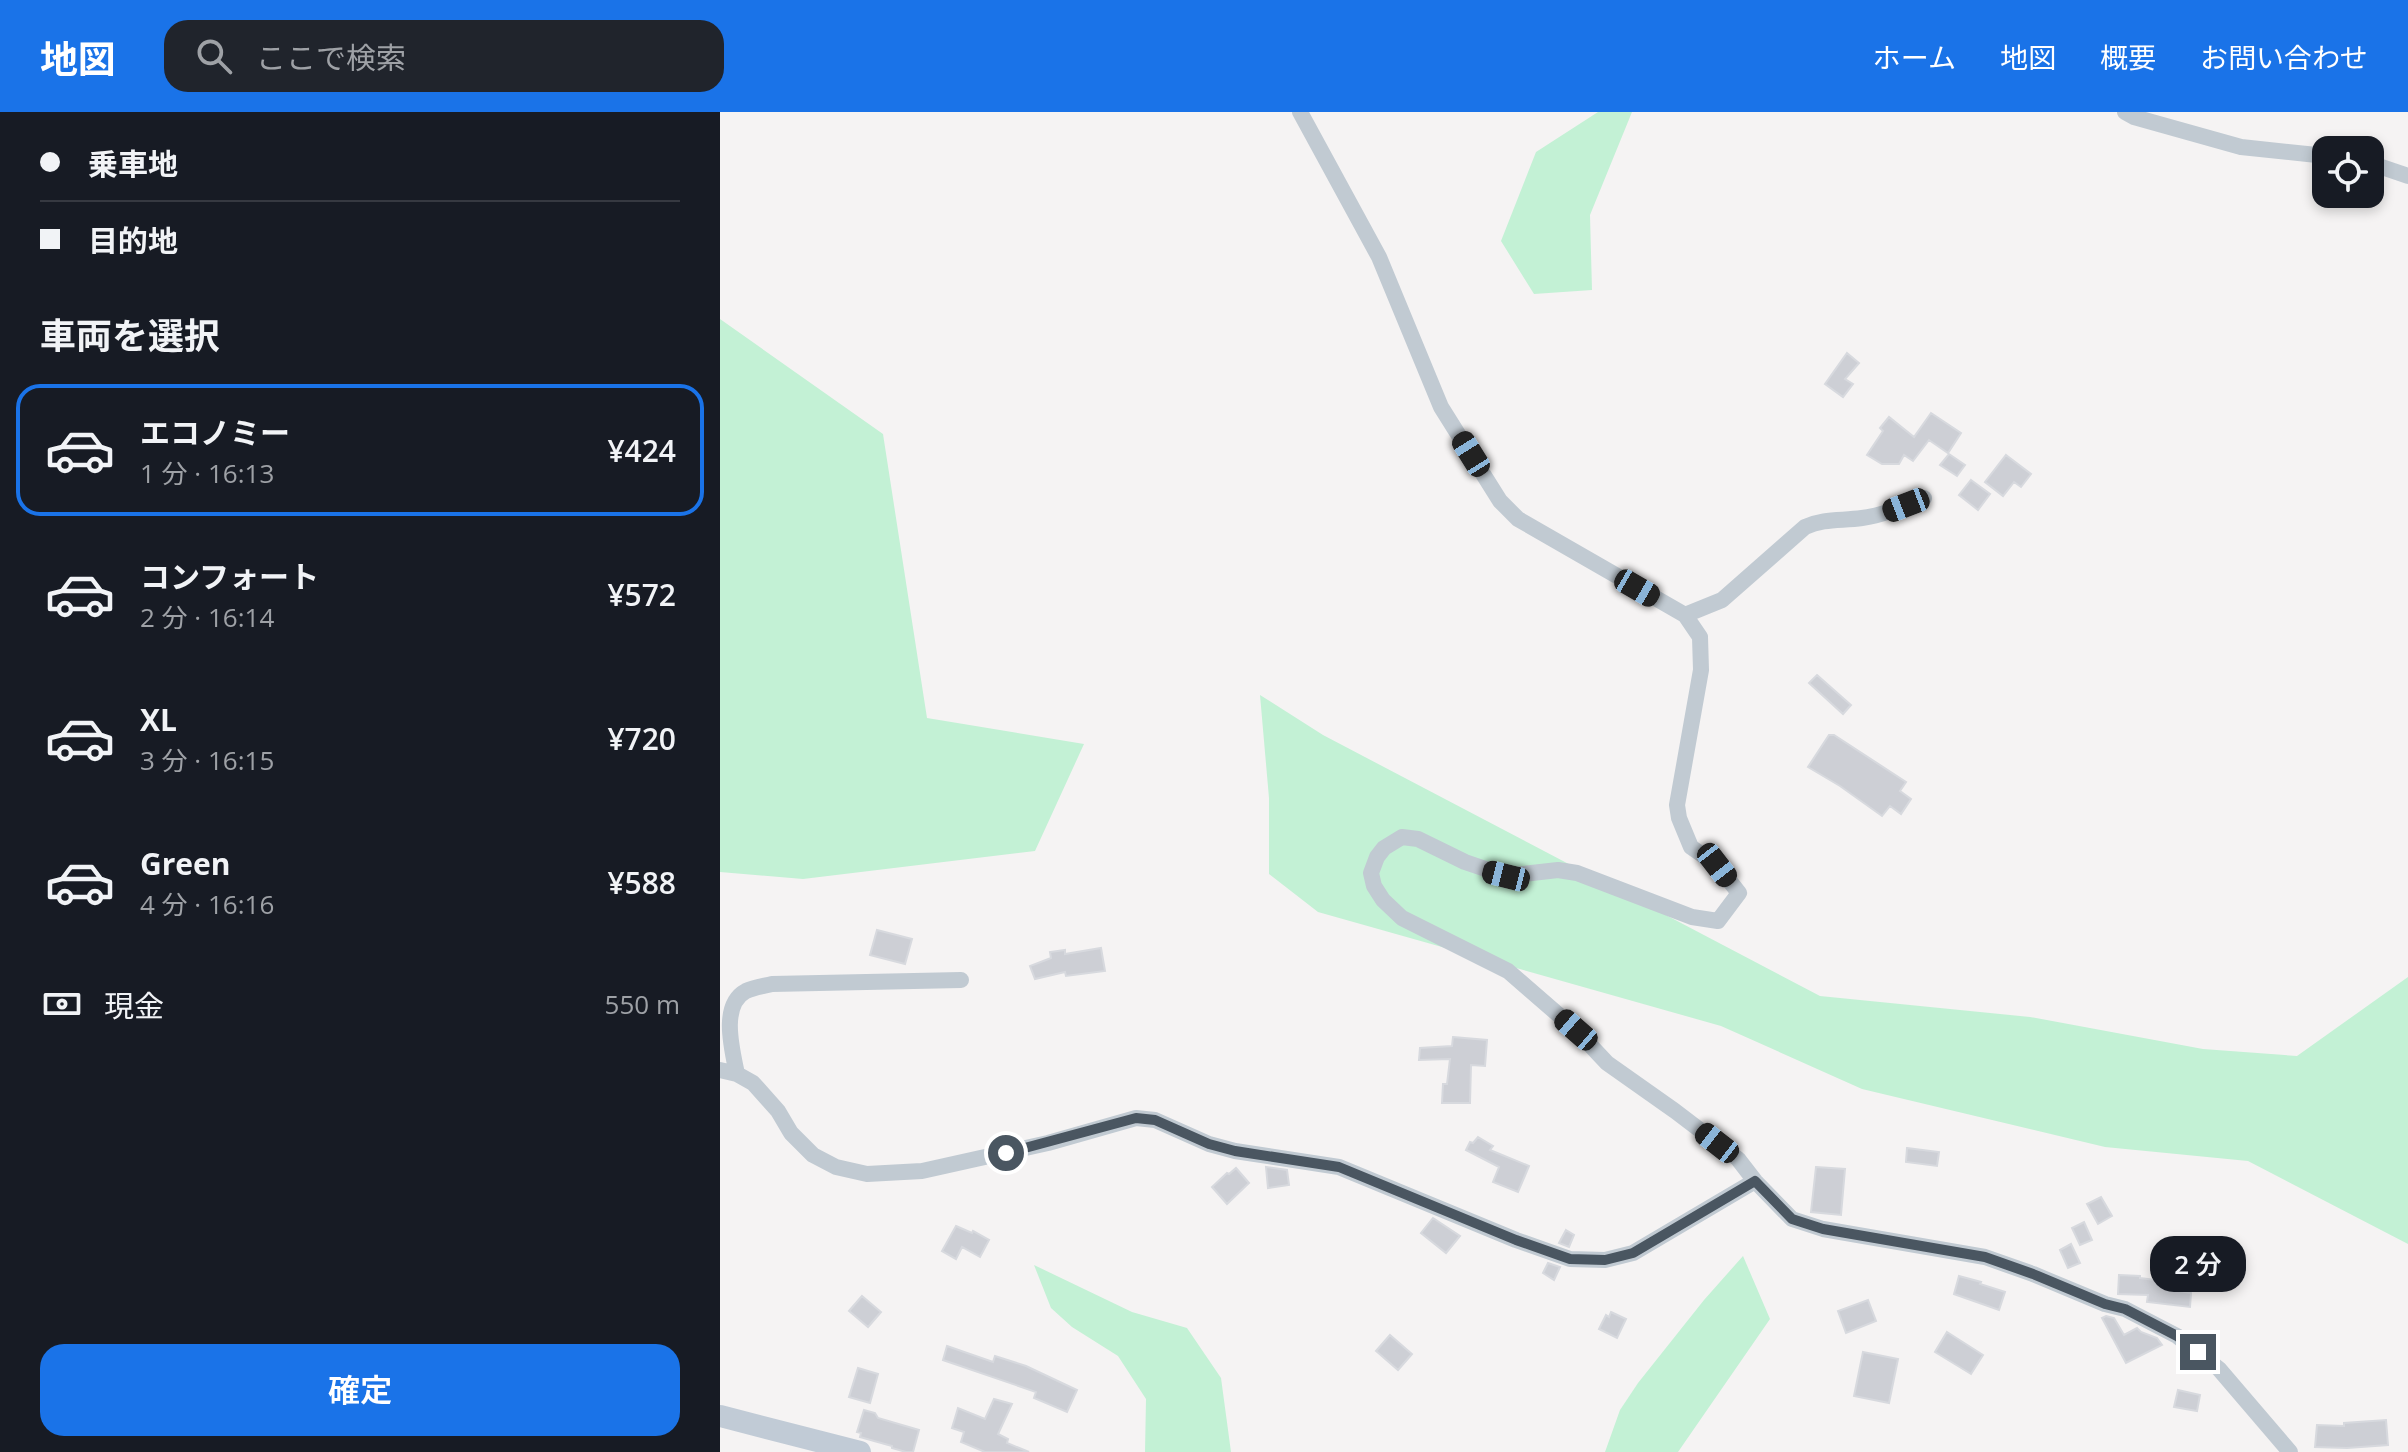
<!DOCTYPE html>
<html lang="ja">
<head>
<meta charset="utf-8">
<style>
	:root { --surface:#171b24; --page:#20242c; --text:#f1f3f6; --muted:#9ea1a6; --line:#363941; --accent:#1a73e8 }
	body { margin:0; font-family:"Open Sans","Noto Sans JP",sans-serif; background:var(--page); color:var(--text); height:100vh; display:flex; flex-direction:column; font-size:30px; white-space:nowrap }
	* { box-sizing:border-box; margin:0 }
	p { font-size:26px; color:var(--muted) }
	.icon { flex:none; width:44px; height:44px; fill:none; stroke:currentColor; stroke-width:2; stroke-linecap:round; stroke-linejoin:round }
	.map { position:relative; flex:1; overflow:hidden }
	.drawer { display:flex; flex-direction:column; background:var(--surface); width:720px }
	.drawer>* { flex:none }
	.hud { display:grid; align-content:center; height:176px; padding:0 40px; background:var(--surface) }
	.buttons { position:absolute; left:1592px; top:24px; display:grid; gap:16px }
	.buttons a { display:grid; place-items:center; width:72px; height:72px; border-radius:16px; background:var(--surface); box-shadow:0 4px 12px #0003; font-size:40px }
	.end { position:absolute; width:36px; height:36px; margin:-18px; border:10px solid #4a5661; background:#fff; box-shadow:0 0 0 4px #fff }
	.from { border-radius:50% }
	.bubble { position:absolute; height:56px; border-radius:24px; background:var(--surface); box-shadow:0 4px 12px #0003; font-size:26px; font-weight:600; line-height:56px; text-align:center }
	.car { position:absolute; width:24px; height:48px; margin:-24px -12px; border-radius:10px; box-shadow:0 0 6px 2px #0007; background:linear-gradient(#222 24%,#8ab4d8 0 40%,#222 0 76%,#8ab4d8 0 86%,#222 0) }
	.hud b { display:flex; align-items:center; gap:28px; height:76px; font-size:30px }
	.hud b+b { border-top:2px solid var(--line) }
	.hud i { width:20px; height:20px; background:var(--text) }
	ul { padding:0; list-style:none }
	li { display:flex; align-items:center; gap:24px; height:132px; margin:0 16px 12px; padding:0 24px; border:4px solid transparent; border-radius:24px }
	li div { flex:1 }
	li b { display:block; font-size:30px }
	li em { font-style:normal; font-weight:600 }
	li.active { border-color:var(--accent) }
	li>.icon { width:72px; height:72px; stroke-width:1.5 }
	h2 { padding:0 40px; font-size:36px; line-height:96px }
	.pay { display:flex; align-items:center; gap:20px; height:88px; padding:0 40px; font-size:30px }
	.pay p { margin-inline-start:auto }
	.action { display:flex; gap:16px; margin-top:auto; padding:16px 40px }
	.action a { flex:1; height:92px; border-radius:24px; background:var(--accent); color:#fff; font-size:32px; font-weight:600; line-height:92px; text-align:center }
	header { display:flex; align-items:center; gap:48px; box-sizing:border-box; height:112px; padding:0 40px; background:var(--accent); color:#fff }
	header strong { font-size:38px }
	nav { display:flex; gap:44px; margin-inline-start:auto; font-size:28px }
	.search { width:560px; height:72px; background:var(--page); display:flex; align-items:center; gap:20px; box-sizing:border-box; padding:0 28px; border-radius:24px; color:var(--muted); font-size:30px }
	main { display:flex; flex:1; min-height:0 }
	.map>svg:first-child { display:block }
	.green { fill:#c3f1d5 }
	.building { fill:#cdcfd5; stroke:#d7d9de; stroke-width:2 }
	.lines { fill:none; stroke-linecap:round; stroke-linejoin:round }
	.street { stroke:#c1cad2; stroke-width:16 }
	.secondary { stroke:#c1cbd6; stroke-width:22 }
	.route { stroke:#4a5661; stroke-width:10 }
</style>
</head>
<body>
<header>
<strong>地図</strong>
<div class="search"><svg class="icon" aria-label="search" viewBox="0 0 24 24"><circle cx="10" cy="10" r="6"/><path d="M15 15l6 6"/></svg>ここで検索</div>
<nav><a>ホーム</a><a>地図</a><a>概要</a><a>お問い合わせ</a></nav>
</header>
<main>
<section class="drawer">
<div class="hud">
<b><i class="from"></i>乗車地</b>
<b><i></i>目的地</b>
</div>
<h2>車両を選択</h2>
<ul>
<li class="active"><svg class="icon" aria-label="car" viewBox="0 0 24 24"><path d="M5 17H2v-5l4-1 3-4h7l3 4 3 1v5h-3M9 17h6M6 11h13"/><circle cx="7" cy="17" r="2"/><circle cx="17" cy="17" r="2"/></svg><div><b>エコノミー</b><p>1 分 · 16:13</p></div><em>¥424</em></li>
<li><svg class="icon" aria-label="car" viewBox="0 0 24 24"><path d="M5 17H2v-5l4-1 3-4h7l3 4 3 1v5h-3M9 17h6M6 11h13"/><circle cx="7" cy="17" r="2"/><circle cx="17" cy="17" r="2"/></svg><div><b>コンフォート</b><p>2 分 · 16:14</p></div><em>¥572</em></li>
<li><svg class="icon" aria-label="car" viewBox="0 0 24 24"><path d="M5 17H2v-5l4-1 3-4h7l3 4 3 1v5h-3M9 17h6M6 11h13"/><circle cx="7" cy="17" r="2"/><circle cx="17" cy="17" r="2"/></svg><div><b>XL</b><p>3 分 · 16:15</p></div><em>¥720</em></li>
<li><svg class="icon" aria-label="car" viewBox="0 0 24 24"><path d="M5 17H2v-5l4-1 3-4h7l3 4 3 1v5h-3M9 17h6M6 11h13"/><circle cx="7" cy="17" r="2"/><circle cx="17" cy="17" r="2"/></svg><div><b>Green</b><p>4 分 · 16:16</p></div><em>¥588</em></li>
</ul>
<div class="pay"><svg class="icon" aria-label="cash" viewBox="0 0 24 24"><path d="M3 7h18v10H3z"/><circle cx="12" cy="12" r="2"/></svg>現金<p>550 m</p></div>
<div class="action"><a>確定</a></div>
</section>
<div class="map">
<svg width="1688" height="1340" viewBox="0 0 1688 1340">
	<rect width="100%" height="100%" fill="#f5f3f3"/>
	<!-- green -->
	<path class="green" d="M 878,0 L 912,0 L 870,103 L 872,178 L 814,182 L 781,129 L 816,40 Z
		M 0,207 L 163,322 L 207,606 L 364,632 L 315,739 L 83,767 L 0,760 Z
		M 540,583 L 603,623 L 1100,884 L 1310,905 L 1483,937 L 1577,944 L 1688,865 L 1688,1132 L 1528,1049 L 1385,1035 L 1142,977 L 1001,914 L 598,800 L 549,762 L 549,686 Z
		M 1023,1144 L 1050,1207 L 958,1340 L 885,1340 L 900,1298 L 918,1271 L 984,1188 Z
		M 314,1153 L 412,1200 L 467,1216 L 501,1266 L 511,1340 L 425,1340 L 426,1287 L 398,1244 L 352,1215 L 331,1196 Z"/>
	<!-- building -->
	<path class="building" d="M 1127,241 L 1139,251 L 1125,267 L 1133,272 L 1123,285 L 1105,272 Z
		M 1211,301 L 1241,321 L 1228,341 L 1209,328 L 1193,349 L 1184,343 L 1179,352 L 1162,352 L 1147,343 L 1163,319 L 1160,316 L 1169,305 L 1194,325 Z
		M 1229,342 L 1245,353 L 1237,364 L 1220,353 Z
		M 1286,343 L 1311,362 L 1301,375 L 1294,370 L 1283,384 L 1265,370 Z
		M 1251,368 L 1270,382 L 1258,398 L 1239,383 Z
		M 1097,563 L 1131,593 L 1123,602 L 1089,571 Z
		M 1109,623 L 1114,623 L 1186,670 L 1180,679 L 1191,687 L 1181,702 L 1170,694 L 1162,704 L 1120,674 L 1088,655 Z
		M 157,818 L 192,827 L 185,852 L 150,843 Z
		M 381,836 L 385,859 L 346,864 L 345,860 L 315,867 L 310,854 L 331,846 L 330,840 L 345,838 L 345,842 Z
		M 733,925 L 767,928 L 765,954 L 751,953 L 750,991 L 722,991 L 723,972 L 727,972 L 730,947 L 699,948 L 700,936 L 732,934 Z
		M 758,1025 L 773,1034 L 770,1038 L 809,1054 L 798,1080 L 773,1070 L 779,1055 L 746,1038 L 750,1030 L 753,1031 Z
		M 1187,1036 L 1219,1040 L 1217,1054 L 1186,1050 Z
		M 546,1055 L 567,1058 L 569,1073 L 548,1076 Z
		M 1096,1055 L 1125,1057 L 1121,1103 L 1091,1100 Z
		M 516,1056 L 529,1071 L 507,1092 L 492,1075 L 507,1061 L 509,1062 Z
		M 1381,1085 L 1392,1104 L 1378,1112 L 1367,1092 Z
		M 713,1106 L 740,1124 L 726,1141 L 701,1121 Z
		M 1364,1110 L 1372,1128 L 1360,1133 L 1352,1116 Z
		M 236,1114 L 252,1121 L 253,1119 L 269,1128 L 260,1145 L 242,1135 L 236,1147 L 222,1139 Z
		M 846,1118 L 854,1123 L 849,1135 L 839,1131 Z
		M 1351,1132 L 1360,1151 L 1348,1156 L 1340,1138 Z
		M 828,1151 L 840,1155 L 834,1168 L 823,1161 Z
		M 1399,1163 L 1420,1164 L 1420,1166 L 1460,1171 L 1459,1179 L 1471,1181 L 1470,1195 L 1427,1190 L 1428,1183 L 1398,1182 Z
		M 1239,1164 L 1261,1170 L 1260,1172 L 1285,1180 L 1279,1198 L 1234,1182 Z
		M 142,1184 L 161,1200 L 148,1215 L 129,1199 Z
		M 1148,1188 L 1156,1209 L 1126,1221 L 1118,1199 Z
		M 891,1200 L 906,1207 L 897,1226 L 879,1217 L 886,1203 L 889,1205 Z
		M 1386,1204 L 1394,1206 L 1404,1223 L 1417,1216 L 1421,1220 L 1437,1226 L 1442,1233 L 1406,1251 L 1382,1206 Z
		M 1227,1220 L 1263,1243 L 1251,1262 L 1215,1240 Z
		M 670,1223 L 692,1242 L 678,1258 L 656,1239 Z
		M 227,1234 L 273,1250 L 275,1244 L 306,1254 L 357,1278 L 347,1300 L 314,1286 L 316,1280 L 223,1248 Z
		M 1143,1240 L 1178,1247 L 1169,1291 L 1134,1284 Z
		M 138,1256 L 158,1262 L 150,1291 L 129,1285 Z
		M 1458,1278 L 1480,1283 L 1477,1299 L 1454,1295 Z
		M 274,1287 L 292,1292 L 278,1322 L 288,1327 L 287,1331 L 309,1340 L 265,1340 L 241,1330 L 244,1320 L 232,1316 L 238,1296 L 265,1307 Z
		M 144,1298 L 155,1301 L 158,1306 L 199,1318 L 193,1340 L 186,1340 L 172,1336 L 172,1334 L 140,1325 L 141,1321 L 137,1320 Z
		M 1666,1308 L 1668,1333 L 1627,1336 L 1595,1335 L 1597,1313 L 1624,1314 L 1624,1311 Z"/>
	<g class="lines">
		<!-- street -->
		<path class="street" d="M 580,0 L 659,145 L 721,295 L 780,389 L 798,407 L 965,503 L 980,525 L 981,558 L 957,693 L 959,706 L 971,735 L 997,753 L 1019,781 L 998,809 L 972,805 L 857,761 L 838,758 L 786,764 L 745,750 L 698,727 L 682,725 L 664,736 L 657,745 L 651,761 L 654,774 L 663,788 L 682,806 L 788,859 L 856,918 L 887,951 L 955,999 L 1018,1047 L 1035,1069 L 1072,1107 L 1103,1117 L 1265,1145 L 1313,1162 L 1385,1192 L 1405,1197 L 1457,1224 L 1499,1257 L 1570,1340
			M 1405,0 L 1414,5 L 1521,35 L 1606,44
			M 1650,51 L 1688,64
			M 965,503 L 1002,488 L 1085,415 C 1104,406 1122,409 1142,406 C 1164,403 1184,394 1204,386
			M 0,958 L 17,962 L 33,971 L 58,999 L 71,1021 L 93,1043 L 116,1055 L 147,1062 L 202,1059 L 328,1031 L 416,1006 L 435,1008 L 489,1032 L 515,1039 L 619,1055 L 796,1128 L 850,1147 L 885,1148 L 913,1141 L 1035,1069
			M 17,962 C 12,937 0,893 26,879 C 34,875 44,874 52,872 L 241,868"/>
		<!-- secondary -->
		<path class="secondary" d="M 0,1304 L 140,1340"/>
	</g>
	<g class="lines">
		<!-- route -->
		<path class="route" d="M 286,1041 L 416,1006 L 435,1008 L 489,1032 L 515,1039 L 619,1055 L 796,1128 L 850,1147 L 885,1148 L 913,1141 L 1035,1069 L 1072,1107 L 1103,1117 L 1265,1145 L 1313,1162 L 1385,1192 L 1405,1197 L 1457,1224 L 1478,1240"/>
	</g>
</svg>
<div class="buttons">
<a><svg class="icon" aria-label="locate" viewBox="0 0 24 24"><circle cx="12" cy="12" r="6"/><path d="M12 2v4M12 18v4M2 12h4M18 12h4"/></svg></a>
</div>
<i class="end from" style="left:286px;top:1041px"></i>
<i class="end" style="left:1478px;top:1240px"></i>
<div class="bubble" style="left:1430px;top:1124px;width:96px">2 分</div>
<i class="car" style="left:751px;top:342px;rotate:328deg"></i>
<i class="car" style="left:1186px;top:393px;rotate:249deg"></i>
<i class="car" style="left:917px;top:476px;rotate:120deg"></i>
<i class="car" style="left:997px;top:753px;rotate:142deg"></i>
<i class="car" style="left:786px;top:764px;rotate:284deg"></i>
<i class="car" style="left:856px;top:918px;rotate:311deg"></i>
<i class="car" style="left:997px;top:1031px;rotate:308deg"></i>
</div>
</main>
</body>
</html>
